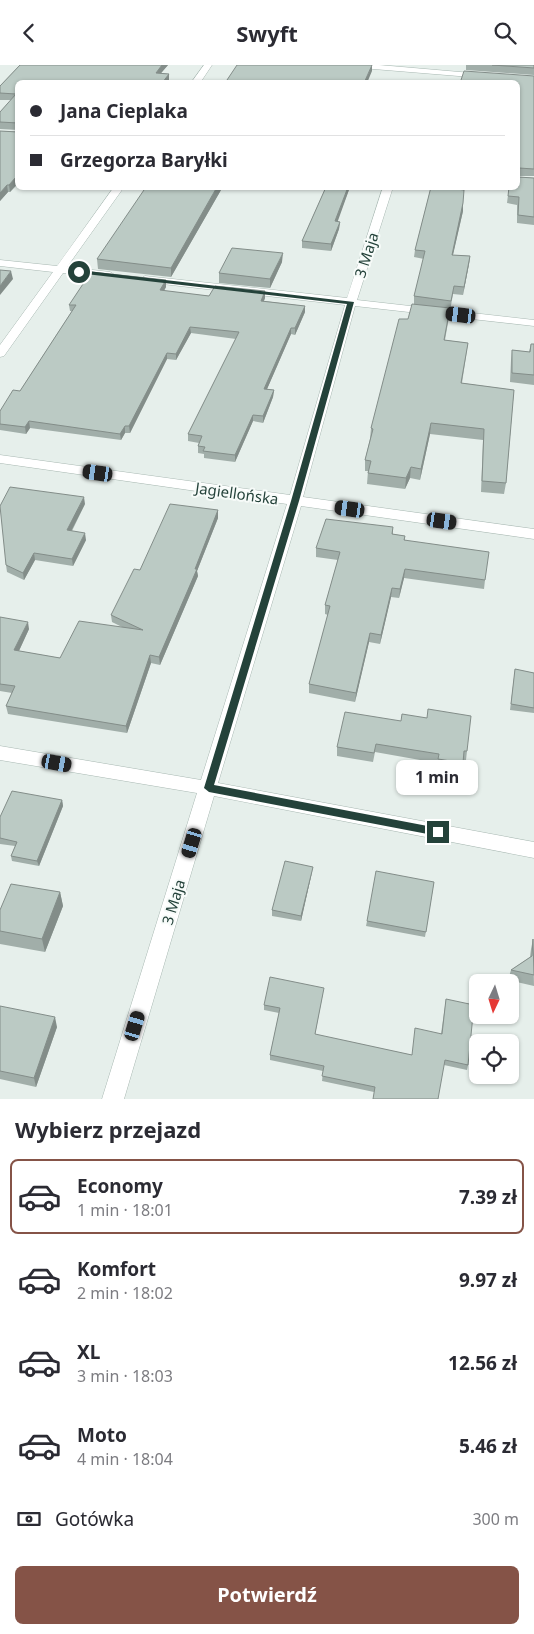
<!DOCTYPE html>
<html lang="pl">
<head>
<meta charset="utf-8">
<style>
	:root { --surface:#fff; --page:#f7f7f7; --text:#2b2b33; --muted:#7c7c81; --line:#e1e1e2; --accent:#855347 }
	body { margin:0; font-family:"Noto Sans",sans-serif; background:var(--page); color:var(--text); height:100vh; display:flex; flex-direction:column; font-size:19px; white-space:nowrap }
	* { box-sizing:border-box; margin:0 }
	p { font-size:16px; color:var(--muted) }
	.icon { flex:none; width:28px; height:28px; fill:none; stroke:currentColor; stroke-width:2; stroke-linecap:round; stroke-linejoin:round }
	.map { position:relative; height:1034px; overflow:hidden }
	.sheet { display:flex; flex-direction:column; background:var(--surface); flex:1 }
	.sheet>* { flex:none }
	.guide { position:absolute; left:15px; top:15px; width:505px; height:110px; border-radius:8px; box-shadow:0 1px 4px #0004; display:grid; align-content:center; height:110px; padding:0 15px; background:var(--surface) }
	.needle { width:32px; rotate:184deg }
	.controls { position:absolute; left:469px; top:909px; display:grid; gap:10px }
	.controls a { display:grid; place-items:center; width:50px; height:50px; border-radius:8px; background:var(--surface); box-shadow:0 1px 4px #0004; font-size:25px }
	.end { position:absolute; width:22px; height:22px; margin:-11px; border:6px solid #24423a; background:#fff; box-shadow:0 0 0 2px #fff }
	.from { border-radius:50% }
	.bubble { position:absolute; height:35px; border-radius:8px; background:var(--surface); box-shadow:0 1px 4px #0004; font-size:16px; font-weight:700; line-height:35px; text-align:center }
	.car { position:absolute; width:15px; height:30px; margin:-15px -8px; border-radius:6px; box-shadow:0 0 4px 1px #0007; background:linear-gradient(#222 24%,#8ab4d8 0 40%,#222 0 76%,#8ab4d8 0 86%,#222 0) }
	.guide b { display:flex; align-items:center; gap:18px; height:48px; font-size:19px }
	.guide b+b { border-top:1px solid var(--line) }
	.guide i { width:12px; height:12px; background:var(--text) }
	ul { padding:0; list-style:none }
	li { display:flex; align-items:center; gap:15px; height:75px; margin:0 10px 8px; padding:0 5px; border:2px solid transparent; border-radius:8px }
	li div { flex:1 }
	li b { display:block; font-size:19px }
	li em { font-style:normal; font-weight:700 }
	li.active { border-color:var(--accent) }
	li>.icon { width:45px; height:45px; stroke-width:1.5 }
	h2 { padding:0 15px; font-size:22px; line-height:60px }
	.pay { display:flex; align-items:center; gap:12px; height:55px; padding:0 15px; font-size:19px }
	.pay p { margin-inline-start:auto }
	.primary-button { display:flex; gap:10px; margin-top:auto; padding:10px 15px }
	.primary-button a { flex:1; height:58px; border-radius:8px; background:var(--accent); color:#fff; font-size:20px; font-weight:700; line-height:58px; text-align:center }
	header { display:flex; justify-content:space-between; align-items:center; height:65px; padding:0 15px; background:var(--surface); font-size:22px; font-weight:700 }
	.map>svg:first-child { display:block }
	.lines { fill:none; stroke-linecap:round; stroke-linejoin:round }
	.street-casing { stroke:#a8b8b2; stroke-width:1 }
	.street { fill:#fff; fill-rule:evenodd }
	.wall { fill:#a1aea9 }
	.shaded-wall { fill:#838d89 }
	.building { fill:#bbcac4; stroke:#838d89 }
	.route { fill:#24423a }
	.labels { text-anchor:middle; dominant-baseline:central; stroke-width:4; stroke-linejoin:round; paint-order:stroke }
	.street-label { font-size:15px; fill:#24423a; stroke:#f7fbf9 }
</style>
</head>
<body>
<header><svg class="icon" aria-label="back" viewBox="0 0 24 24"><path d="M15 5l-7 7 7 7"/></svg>Swyft<svg class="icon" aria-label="search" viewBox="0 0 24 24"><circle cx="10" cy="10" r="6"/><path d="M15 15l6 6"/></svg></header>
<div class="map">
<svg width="534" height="1034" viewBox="0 0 534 1034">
	<rect width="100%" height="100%" fill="#e6efeb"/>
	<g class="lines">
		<!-- street casing -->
		<g class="street-casing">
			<path id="street" d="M 204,0 L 212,0 L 200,18 L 191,18 Z
				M 345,0 L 379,0 L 483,9 L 487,11 L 483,13 L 349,2 Z
				M 114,122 L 124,122 L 67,202 L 110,207 L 115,210 L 110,213 L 63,208 L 4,291 L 0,292 L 0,280 L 53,207 L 0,201 L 0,195 L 57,201 Z
				M 383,122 L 393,122 L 357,235 L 534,255 L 534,261 L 355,241 L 303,432 L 534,464 L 534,474 L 301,441 L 218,718 L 534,777 L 534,793 L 214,731 L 124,1034 L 102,1034 L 197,728 L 0,695 L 0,681 L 201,715 L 287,439 L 0,398 L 0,390 L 290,430 L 345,240 L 145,217 L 140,214 L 145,211 L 347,233 Z"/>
		</g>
		<!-- street -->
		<use href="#street" class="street"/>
	</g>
	<!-- wall -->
	<path class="wall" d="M 20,0 L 168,0 L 161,8 L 169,9 L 169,15 L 167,18 L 18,18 L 18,65 L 0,64 L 0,47 L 11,35 L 0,35 L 0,21 Z
		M 466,0 L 534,0 L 534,10 L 466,5 Z
		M 534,11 L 534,111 L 518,111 L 518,112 L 534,113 L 534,160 L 517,158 L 517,140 L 507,138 L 509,122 L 518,122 L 518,18 Z
		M 0,66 L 18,67 L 18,119 L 10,127 L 8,127 L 0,136 Z
		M 304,122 L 350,122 L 337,156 L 340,157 L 339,164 L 331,186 L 302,183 L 302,176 L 325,124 Z
		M 431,122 L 459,122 L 458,124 L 463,138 L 463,146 L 453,190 L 470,191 L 469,199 L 463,230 L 453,229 L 445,275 L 468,278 L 462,318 L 514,325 L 506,418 L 504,429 L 481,427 L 483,375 L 430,369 L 420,415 L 410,413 L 405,424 L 367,419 L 368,406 L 365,406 L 365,395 L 370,374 L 371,363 L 414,239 L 414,231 L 424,194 L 414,192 L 415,185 Z
		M 221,125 L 171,212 L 98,204 L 97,194 Z
		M 282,197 L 270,223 L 219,218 L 219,208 Z
		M 166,215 L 166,222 L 164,226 L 209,231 L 265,233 L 264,236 L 305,241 L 305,247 L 295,270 L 291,269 L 267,324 L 274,325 L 273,332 L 263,358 L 253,356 L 235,397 L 204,393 L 204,389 L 198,388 L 198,381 L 199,378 L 188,376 L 188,369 L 236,274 L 191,268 L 176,295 L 167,294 L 130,368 L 125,368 L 121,375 L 30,363 L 26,369 L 0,365 L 0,346 L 20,326 L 72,246 L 70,246 L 69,240 Z
		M 531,279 L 534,279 L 534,320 L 510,317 L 511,295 L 512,285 L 529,287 Z
		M 85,439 L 72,466 L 86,475 L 73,501 L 35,495 L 24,515 L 7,507 L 6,500 Z
		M 218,445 L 218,453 L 197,506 L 198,511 L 160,600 L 151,598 L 127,668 L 8,649 L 6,641 L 12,628 L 0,626 L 0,552 L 29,564 L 19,586 L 60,593 L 122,562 L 112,557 L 111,550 L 140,505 Z
		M 393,462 L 393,469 L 405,471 L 405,475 L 485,515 L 484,524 L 404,513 L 399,533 L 391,532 L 380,579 L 369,577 L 355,637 L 309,628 L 309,619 L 328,550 L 325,549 L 325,540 L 338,495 L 316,492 L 316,483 Z
		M 515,604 L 534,608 L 534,648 L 510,645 Z
		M 401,656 L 467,686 L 466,695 L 463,695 L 461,707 L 437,703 L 437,698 L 375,687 L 373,697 L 337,691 L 337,682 Z
		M 62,735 L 63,741 L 39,801 L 12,796 L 11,791 L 15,781 L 0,779 L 0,752 Z
		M 312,807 L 301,856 L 272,851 L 272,845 Z
		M 434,817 L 425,872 L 366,861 L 367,856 Z
		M 60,827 L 63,841 L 45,887 L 0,879 L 0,845 Z
		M 533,874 L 534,921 L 508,915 L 511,905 L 530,892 L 531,884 Z
		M 323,928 L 315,970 L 412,990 L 441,969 L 446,934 L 468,1000 L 467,1005 L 444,1000 L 374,1027 L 322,1016 L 323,1006 L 270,995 L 270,990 L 279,948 L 264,945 L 264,940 Z
		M 0,941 L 57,962 L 36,1022 L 0,1014 Z"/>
	<!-- shaded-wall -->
	<path class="shaded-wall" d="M 162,0 L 168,0 L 156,14 L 156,8 Z
		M 372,0 L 372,6 L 367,18 L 364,18 Z
		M 169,9 L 169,15 L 167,18 L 162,18 Z
		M 16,112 L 17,119 L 10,127 L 9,120 Z
		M 7,120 L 8,127 L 0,136 L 0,128 Z
		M 217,122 L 221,122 L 221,125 L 171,212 L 171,203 Z
		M 348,122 L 350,122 L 335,164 L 335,156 Z
		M 463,138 L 463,146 L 451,198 L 452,190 Z
		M 340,157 L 339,164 L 331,186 L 331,179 Z
		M 283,188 L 282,197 L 270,223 L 270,214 Z
		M 470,191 L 469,199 L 463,230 L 464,222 Z
		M 11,206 L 13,214 L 0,230 L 0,221 Z
		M 166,215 L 166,222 L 160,232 L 160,225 Z
		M 265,226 L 265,233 L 261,242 L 261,236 Z
		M 305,241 L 305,247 L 295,270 L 295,263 Z
		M 190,262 L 191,268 L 176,295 L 176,289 Z
		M 291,263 L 291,269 L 264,331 L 264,324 Z
		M 167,288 L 167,294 L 130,368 L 129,361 Z
		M 274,325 L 273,332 L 263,358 L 263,351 Z
		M 253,350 L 253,356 L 235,397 L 235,390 Z
		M 29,356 L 30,363 L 26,369 L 25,362 Z
		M 431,358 L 430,369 L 420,415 L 421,404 Z
		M 125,361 L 125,368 L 121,375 L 120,369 Z
		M 411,402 L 410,413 L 405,424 L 406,413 Z
		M 84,432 L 85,439 L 68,472 L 67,465 Z
		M 218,445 L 218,453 L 197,506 L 198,511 L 160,600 L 159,592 Z
		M 85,468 L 86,475 L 73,501 L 72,494 Z
		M 34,488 L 35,495 L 24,515 L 23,508 Z
		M 405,504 L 404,513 L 399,533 L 400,524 Z
		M 392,523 L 391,532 L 380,579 L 381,570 Z
		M 28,557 L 29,564 L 16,592 L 14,585 Z
		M 370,568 L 369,577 L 355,637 L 356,628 Z
		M 150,590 L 151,598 L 127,668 L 126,661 Z
		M 62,735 L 63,741 L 39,801 L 37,796 Z
		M 313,802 L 312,807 L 301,856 L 301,851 Z
		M 60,827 L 63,841 L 45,887 L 42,874 Z
		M 55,952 L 57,962 L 36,1022 L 34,1013 Z"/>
	<!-- building -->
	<path class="building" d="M 20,0 L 162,0 L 156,8 L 169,9 L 162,18 L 18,18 L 18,58 L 0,57 L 0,47 L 16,29 L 0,28 L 0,21 Z
		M 237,0 L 372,0 L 364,18 L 225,18 Z
		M 492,0 L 534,0 L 534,3 Z
		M 464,6 L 534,11 L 534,104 L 519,103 L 518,104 L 518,18 L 460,18 Z
		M 0,66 L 18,67 L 18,112 L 16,112 L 9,120 L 7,120 L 0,128 Z
		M 518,109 L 518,112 L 534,113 L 534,152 L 518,150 L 519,132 L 508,131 L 509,122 L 518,122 Z
		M 146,122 L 217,122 L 171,203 L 97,194 Z
		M 326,122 L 348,122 L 335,156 L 340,157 L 331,179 L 302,176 Z
		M 431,122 L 458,122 L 457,124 L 464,125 L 463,138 L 452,190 L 470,191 L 464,222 L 454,221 L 451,236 L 414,231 L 425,186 L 415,185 Z
		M 232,183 L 283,188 L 270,214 L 219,208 Z
		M 0,205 L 11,206 L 0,221 Z
		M 91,207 L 166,215 L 160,225 L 209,231 L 215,221 L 265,226 L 261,236 L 305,241 L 295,263 L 291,263 L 264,324 L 274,325 L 263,351 L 253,350 L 235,390 L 203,386 L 205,382 L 198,381 L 202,371 L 188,369 L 239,267 L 190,262 L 176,289 L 167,288 L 129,361 L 125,361 L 120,369 L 29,356 L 25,362 L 0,359 L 0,346 L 13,325 L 20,326 L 76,240 L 69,240 Z
		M 412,239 L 450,243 L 444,275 L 468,278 L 461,318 L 514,325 L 506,418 L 482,416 L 484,364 L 431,358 L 421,404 L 411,402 L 406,413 L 368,408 L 371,396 L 365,395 L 373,364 L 371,363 L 399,254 L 408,254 Z
		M 531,279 L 534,279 L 534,310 L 512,308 L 512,285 L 530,287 Z
		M 10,422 L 84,432 L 67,465 L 85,468 L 72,494 L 34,488 L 23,508 L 6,500 L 0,441 Z
		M 170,439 L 218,445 L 195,504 L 197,504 L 159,592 L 150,590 L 126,661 L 6,641 L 15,621 L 0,619 L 0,552 L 28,557 L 14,585 L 60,593 L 79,556 L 143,565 L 111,550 L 134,504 L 140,505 Z
		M 326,454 L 393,462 L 392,469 L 405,471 L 404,475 L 489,487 L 485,515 L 405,504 L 400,524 L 392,523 L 381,570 L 370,568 L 356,628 L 309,619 L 330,541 L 325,540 L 340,487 L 316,483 Z
		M 515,604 L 534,608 L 534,643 L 511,639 Z
		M 428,644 L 471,651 L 467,686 L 464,686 L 463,698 L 438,694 L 439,689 L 376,679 L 374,688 L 337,682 L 345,647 L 401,656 L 402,649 L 427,653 Z
		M 12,726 L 62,735 L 37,796 L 11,791 L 17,777 L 0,773 L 0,752 Z
		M 285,796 L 313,802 L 301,851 L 272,845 Z
		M 376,806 L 434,817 L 426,867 L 367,856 Z
		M 11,819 L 60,827 L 42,874 L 0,866 L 0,845 Z
		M 533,874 L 534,910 L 511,905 L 532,891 Z
		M 270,912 L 324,923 L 315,969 L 412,990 L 415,963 L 442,969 L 446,934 L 474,940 L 468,1000 L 445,995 L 438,1034 L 373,1034 L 375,1022 L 322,1011 L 324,1001 L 270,990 L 280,943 L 264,940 Z
		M 0,941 L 55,952 L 34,1013 L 0,1006 Z"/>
	<!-- route -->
	<path class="route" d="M 79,205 L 354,237 L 299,436 L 214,720 L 438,763 L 443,767 L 442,770 L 438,771 L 209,727 L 204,723 L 291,436 L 347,239 L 77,208 Z"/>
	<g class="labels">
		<!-- street labels -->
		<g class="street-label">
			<text transform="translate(366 190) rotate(-72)">3 Maja</text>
			<text transform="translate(237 428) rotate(8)">Jagiellońska</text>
			<text transform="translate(173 837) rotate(-73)">3 Maja</text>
		</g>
	</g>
</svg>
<div class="controls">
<a><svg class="needle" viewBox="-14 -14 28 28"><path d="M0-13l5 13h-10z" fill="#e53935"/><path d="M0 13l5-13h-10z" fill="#7c7c81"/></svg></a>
<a><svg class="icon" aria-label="locate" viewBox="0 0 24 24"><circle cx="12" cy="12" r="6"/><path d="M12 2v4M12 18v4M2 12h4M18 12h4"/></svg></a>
</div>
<i class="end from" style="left:79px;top:207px"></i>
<i class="end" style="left:438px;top:767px"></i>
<div class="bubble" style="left:396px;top:695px;width:82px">1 min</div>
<i class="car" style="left:461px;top:250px;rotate:277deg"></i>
<i class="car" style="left:98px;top:408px;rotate:278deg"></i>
<i class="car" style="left:350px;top:444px;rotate:278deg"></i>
<i class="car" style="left:442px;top:456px;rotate:98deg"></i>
<i class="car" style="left:57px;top:698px;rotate:100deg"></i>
<i class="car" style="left:192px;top:778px;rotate:197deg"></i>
<i class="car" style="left:135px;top:961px;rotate:17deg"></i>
<div class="guide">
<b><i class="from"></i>Jana Cieplaka</b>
<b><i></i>Grzegorza Baryłki</b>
</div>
</div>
<section class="sheet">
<h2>Wybierz przejazd</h2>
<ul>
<li class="active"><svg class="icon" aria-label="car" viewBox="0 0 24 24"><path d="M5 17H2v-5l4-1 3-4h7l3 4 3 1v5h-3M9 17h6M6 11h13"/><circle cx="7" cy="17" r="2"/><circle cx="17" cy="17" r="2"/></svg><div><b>Economy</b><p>1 min · 18:01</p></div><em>7.39 zł</em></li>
<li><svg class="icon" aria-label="car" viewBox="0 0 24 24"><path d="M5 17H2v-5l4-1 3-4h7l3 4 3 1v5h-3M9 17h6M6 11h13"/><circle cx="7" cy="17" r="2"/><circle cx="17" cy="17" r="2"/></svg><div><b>Komfort</b><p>2 min · 18:02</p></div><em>9.97 zł</em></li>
<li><svg class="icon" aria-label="car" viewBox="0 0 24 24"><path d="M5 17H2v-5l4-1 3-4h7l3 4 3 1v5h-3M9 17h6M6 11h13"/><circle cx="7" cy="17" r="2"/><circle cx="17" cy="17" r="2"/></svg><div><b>XL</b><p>3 min · 18:03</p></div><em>12.56 zł</em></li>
<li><svg class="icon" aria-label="car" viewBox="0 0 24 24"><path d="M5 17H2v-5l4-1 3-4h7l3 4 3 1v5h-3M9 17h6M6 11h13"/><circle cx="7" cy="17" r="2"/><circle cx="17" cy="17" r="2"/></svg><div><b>Moto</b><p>4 min · 18:04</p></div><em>5.46 zł</em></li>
</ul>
<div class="pay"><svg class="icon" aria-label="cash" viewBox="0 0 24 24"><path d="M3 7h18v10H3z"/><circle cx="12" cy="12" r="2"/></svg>Gotówka<p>300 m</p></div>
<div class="primary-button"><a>Potwierdź</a></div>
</section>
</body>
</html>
